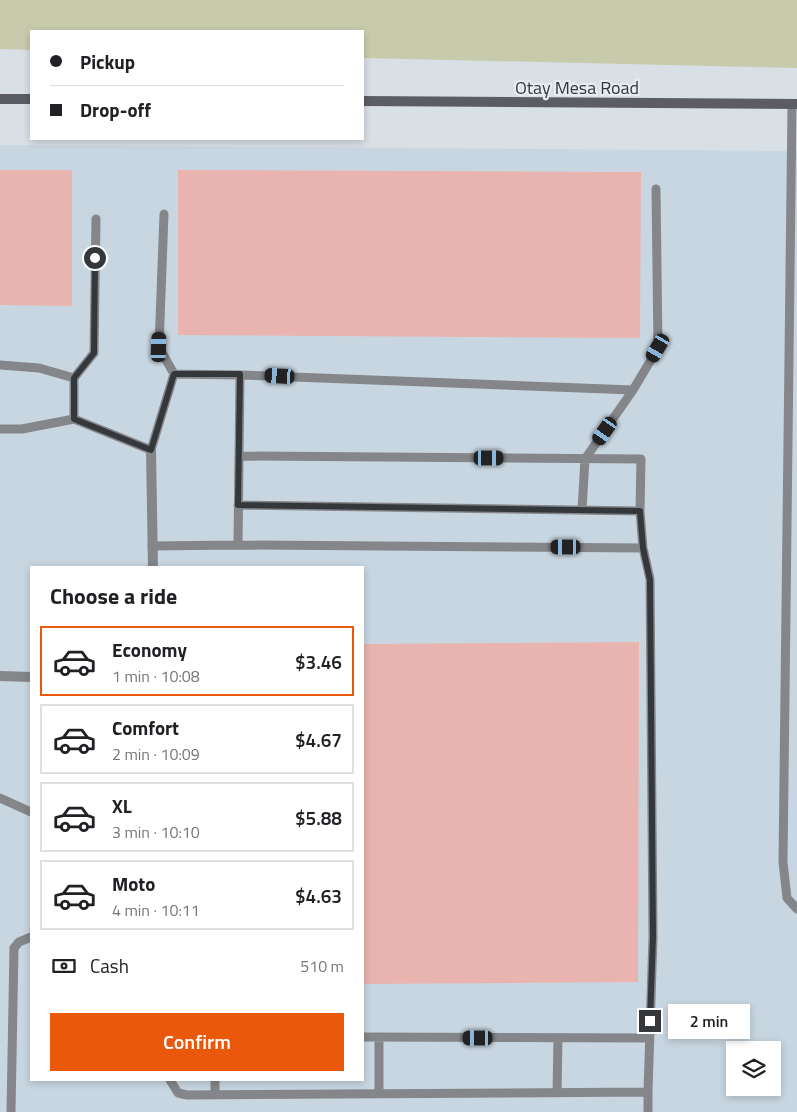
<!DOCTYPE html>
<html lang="en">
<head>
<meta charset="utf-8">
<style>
	:root { --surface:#fff; --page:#f6f6f6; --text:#202124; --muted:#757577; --line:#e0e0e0; --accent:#ea580c }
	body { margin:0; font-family:"Titillium Web",sans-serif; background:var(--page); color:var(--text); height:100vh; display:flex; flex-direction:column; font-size:19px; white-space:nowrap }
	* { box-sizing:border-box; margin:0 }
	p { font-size:16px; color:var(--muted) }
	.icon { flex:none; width:28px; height:28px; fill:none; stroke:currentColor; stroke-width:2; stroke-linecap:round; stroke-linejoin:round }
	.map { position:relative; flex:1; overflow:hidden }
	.drawer { position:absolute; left:30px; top:566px; width:334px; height:515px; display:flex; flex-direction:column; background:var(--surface); border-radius:0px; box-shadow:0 2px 8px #0003 }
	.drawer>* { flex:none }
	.guide { position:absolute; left:30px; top:30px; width:334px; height:110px; border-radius:0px; box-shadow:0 2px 8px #0003; display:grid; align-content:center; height:110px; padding:0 20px; background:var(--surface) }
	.tools { position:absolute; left:726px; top:1041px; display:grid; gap:10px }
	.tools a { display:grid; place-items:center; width:55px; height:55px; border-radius:0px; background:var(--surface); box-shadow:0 2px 8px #0003; font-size:25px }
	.end { position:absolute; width:22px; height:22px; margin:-11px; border:6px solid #35383b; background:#fff; box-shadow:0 0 0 2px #fff }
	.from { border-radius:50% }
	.bubble { position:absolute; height:35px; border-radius:0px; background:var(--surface); box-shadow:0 2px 8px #0003; font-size:16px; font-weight:600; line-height:35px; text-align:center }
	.car { position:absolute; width:15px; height:30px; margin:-15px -8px; border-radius:6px; box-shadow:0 0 4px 1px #0007; background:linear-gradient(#222 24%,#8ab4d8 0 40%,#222 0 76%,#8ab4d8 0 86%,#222 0) }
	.guide b { display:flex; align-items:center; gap:18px; height:48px; font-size:19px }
	.guide b+b { border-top:1px solid var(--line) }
	.guide i { width:12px; height:12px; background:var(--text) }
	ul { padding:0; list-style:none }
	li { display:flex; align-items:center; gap:15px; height:70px; margin:0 10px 8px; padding:0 10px; border:2px solid var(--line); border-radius:0px }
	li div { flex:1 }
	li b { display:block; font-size:19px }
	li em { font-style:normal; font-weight:600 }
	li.current { border-color:var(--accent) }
	li>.icon { width:45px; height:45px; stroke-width:1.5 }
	h2 { padding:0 20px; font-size:22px; line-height:60px }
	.pay { display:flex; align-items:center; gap:12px; height:55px; padding:0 20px; font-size:19px }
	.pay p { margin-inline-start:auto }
	.button { display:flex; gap:10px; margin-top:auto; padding:10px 20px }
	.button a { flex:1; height:58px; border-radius:0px; background:var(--accent); color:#fff; font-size:20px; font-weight:600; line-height:58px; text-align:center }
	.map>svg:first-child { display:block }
	.built { fill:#c8d6e1; fill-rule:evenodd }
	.green { fill:#c8cbab }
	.building { fill:#e9b4af }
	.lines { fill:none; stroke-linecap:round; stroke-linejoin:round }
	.lane { stroke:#85868a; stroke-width:9 }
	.street { stroke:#85868a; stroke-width:10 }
	.secondary { stroke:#5c5d62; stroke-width:10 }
	.route { stroke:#35383b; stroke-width:6 }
	.labels { text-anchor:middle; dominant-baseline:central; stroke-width:4.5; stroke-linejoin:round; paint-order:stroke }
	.street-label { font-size:18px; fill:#35383b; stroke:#e5edf3 }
</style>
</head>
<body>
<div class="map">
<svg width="797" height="1112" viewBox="0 0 797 1112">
	<rect width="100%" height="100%" fill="#d8dfe5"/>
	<!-- built -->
	<path class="built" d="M 0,145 L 797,151 L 797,1112 L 0,1112 ZM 31,568 L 362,568 L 362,1080 L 31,1080 ZM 735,1050 L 772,1050 L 772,1088 L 735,1088 Z"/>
	<!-- green -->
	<path class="green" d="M 0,0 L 797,0 L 797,68 L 363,58 L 362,31 L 31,31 L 31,50 L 0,49 Z"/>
	<!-- building -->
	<path class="building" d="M 0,170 L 72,170 L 72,306 L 0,305 Z
		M 178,170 L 641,172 L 640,338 L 178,335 Z
		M 639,642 L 638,982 L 362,984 L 362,644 Z"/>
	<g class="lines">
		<!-- lane -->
		<path class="lane" d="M 792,105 L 783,862 L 787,898 L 797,909
			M 96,219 L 94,353 L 74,378 L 74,419 L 151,450 L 174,374 L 159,347 L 164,214
			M 0,365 L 39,368 L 74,378
			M 174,374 L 240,375 L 633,390
			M 0,429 L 22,429 L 74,419
			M 238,505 L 640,511 L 641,459 L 239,456
			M 582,510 L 585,459 L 633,390 L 658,348 L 656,189
			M 238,545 L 643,548
			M 152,546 L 238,545 L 240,375
			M 0,798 L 31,812
			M 362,1037 L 649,1038
			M 379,1037 L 379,1093
			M 170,1080 L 178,1093 L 187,1095 L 648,1092 L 653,937 L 650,579 L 643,548 L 640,511
			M 557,1093 L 558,1038
			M 215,1094 L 215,1080
			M 11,1112 L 14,948 L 19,942 L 31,937
			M 648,1112 L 648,1092"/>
		<!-- street -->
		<path class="street" d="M 151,450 L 153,568
			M 0,676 L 31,677"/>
		<!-- secondary -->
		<path class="secondary" d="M 0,99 L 31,99
			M 362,101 L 797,104"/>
	</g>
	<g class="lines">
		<!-- route -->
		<path class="route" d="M 95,258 L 94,353 L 74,378 L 74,419 L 151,450 L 174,374 L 240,374 L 238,505 L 640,511 L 643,548 L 650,580 L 653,937 L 650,1021"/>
	</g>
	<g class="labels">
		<!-- street labels -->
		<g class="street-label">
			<text x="577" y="87">Otay Mesa Road</text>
		</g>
	</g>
</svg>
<div class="tools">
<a><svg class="icon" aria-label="layers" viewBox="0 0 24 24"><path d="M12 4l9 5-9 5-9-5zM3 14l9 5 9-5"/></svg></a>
</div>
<i class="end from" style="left:95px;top:258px"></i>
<i class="end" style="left:650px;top:1021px"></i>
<div class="bubble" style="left:668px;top:1004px;width:82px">2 min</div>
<i class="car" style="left:159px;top:347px;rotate:2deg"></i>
<i class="car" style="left:658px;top:348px;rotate:210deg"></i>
<i class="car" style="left:280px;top:376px;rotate:273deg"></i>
<i class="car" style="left:605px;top:431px;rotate:215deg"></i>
<i class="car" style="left:489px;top:458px;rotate:90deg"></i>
<i class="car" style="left:566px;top:547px;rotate:270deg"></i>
<i class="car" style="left:478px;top:1038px;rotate:270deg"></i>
<div class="guide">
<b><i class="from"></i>Pickup</b>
<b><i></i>Drop-off</b>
</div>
<section class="drawer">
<h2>Choose a ride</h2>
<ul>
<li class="current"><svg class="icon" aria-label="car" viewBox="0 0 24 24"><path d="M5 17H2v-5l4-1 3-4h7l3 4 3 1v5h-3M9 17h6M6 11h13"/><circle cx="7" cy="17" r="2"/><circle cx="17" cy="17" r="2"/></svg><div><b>Economy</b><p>1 min · 10:08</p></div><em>$3.46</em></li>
<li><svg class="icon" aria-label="car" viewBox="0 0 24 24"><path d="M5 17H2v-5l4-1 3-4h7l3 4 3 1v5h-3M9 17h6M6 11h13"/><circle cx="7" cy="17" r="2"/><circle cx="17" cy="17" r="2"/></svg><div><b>Comfort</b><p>2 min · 10:09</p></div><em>$4.67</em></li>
<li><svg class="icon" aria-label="car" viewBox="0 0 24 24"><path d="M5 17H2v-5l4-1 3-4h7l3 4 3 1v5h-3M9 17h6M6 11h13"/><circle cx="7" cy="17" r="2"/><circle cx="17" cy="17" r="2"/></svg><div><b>XL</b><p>3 min · 10:10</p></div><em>$5.88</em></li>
<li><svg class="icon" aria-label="car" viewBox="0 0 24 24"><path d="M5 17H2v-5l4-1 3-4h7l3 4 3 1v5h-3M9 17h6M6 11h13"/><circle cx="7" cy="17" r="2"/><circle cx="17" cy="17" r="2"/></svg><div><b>Moto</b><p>4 min · 10:11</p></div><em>$4.63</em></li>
</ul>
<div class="pay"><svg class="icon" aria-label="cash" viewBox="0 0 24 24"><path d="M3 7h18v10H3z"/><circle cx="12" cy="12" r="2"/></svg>Cash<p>510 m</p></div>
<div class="button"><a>Confirm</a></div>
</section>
</div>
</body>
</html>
